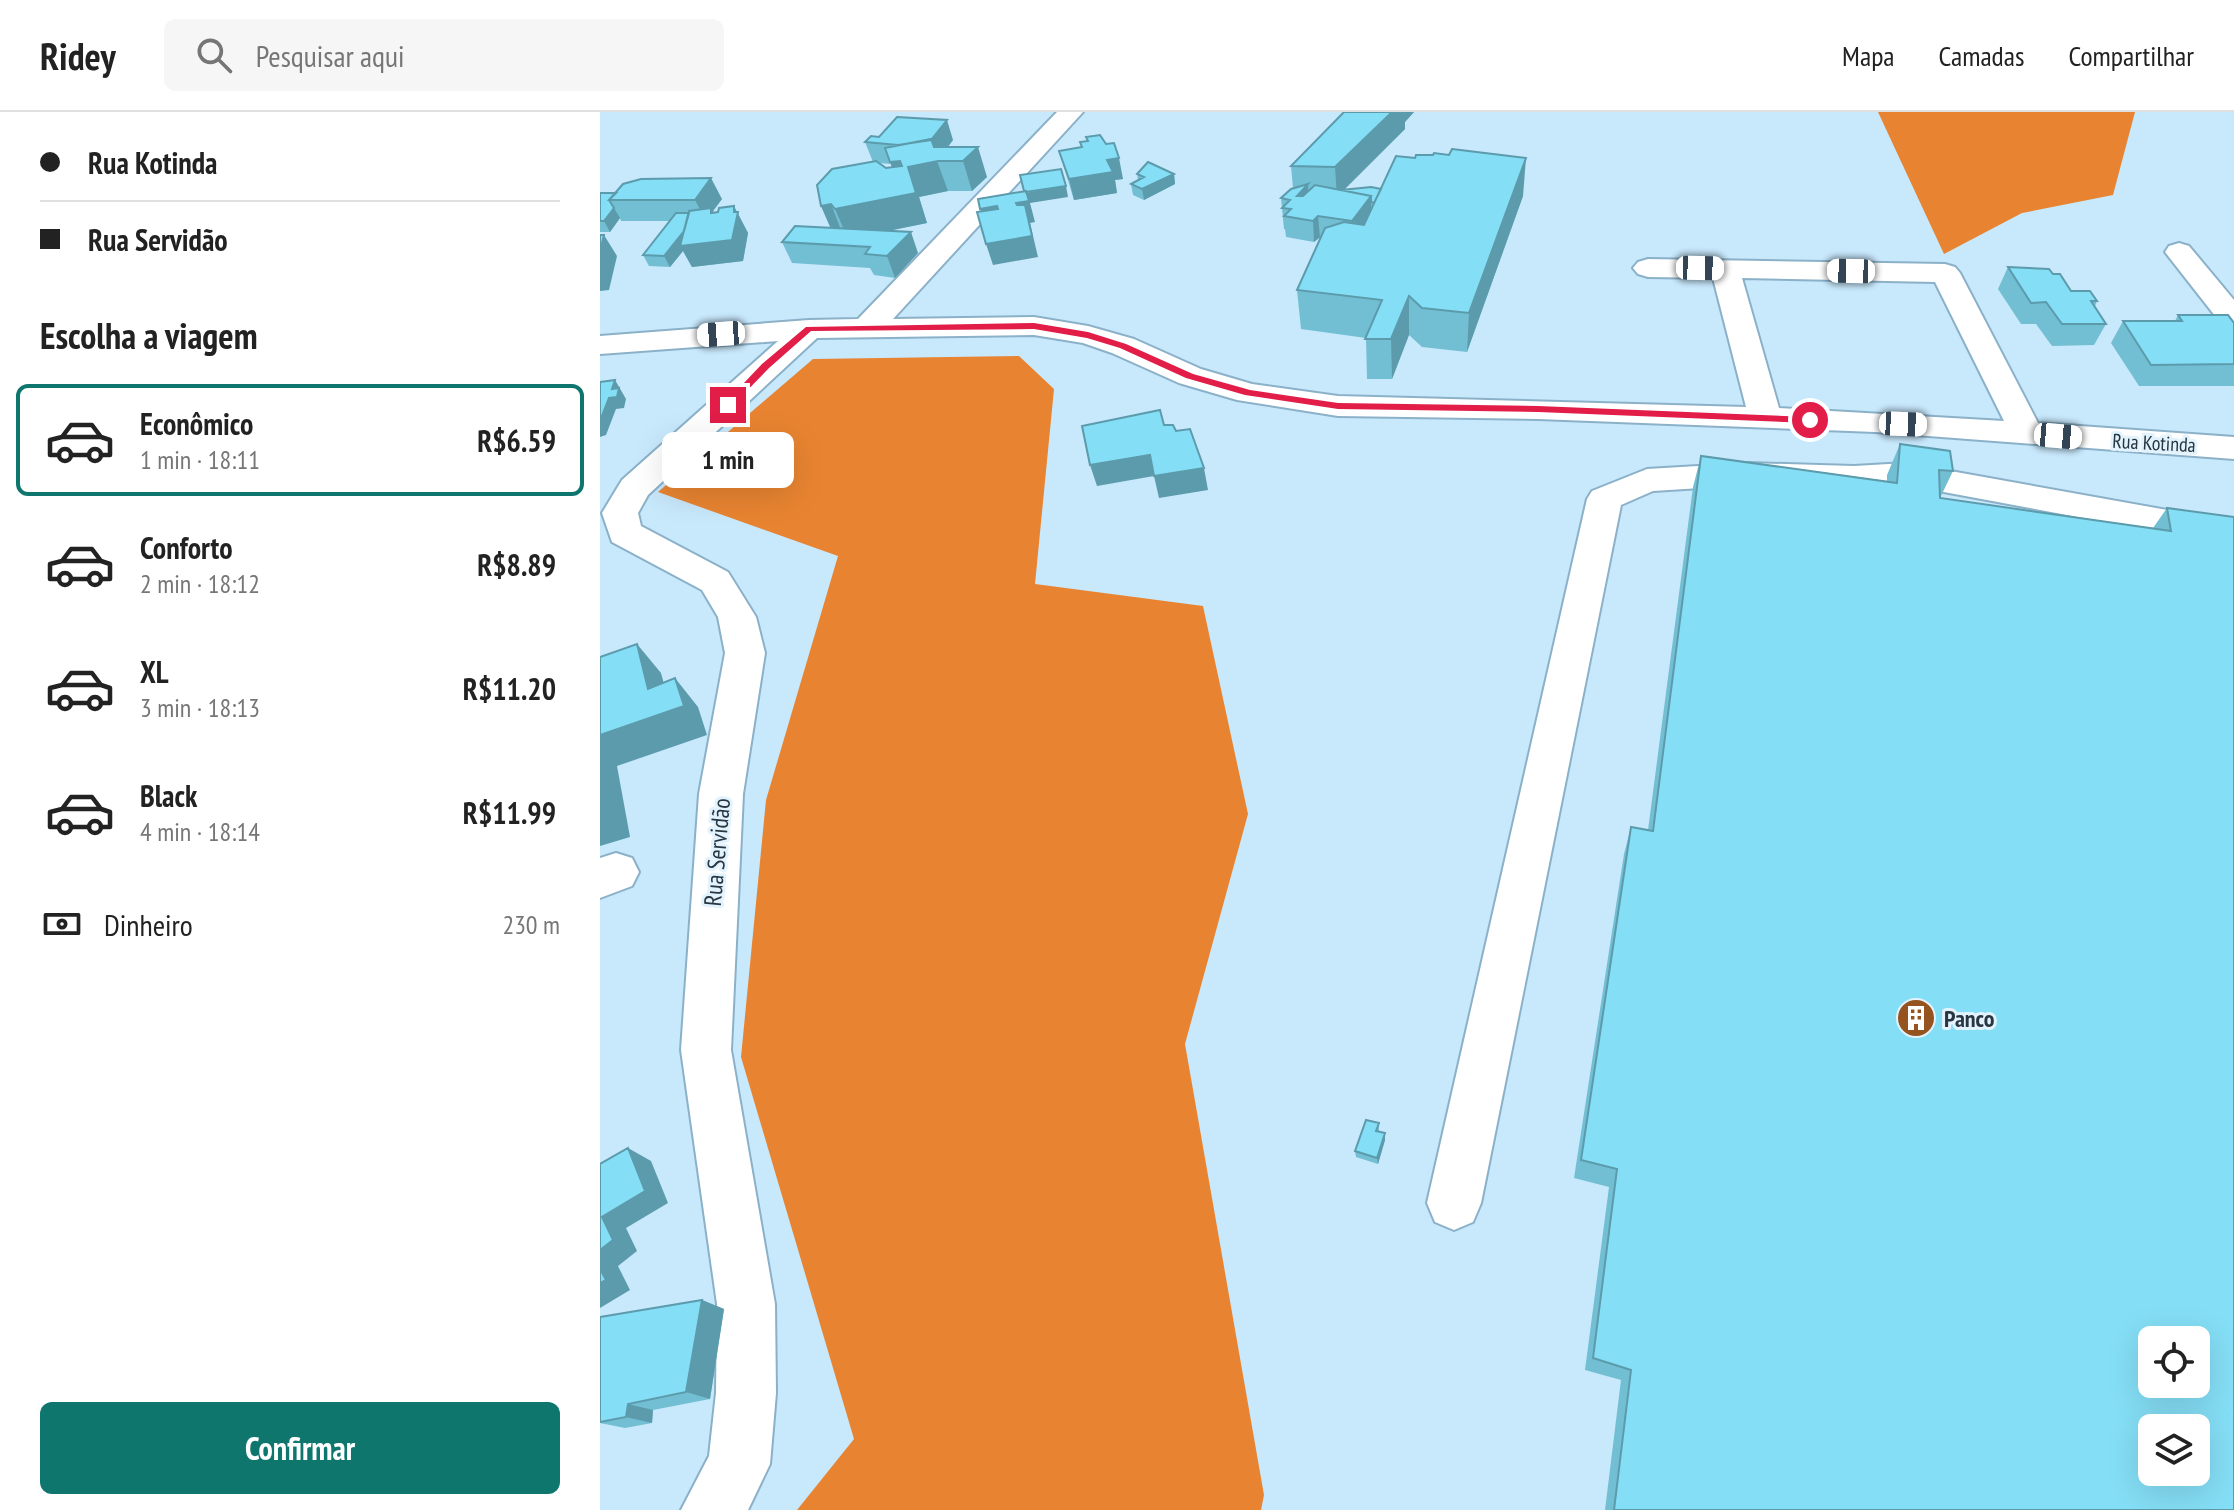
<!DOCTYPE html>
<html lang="pt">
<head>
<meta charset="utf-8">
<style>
	:root { --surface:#fff; --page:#f6f6f6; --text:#222; --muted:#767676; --line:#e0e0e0; --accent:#0f766e }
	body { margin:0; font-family:"PT Sans Narrow",sans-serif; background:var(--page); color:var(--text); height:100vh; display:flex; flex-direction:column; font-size:30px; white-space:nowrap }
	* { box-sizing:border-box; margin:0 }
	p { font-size:26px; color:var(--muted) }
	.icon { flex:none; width:44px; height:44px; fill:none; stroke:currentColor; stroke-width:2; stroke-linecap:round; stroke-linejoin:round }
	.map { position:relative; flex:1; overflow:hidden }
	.side { display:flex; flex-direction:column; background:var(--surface); width:600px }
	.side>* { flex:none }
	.hud { display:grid; align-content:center; height:176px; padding:0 40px; background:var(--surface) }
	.controls { position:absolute; left:1538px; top:1214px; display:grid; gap:16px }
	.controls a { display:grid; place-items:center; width:72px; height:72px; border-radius:12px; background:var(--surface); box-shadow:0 8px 32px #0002; font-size:40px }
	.end { position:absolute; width:36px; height:36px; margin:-18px; border:10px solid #e11d48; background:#fff; box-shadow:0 0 0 4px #fff }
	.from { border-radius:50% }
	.bubble { position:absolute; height:56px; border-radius:12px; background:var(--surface); box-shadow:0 8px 32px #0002; font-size:26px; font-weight:700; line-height:56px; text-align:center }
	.car { position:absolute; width:24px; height:48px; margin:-24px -12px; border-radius:10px; box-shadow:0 0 6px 2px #0007; background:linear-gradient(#fff 24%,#345 0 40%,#fff 0 76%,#345 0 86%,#fff 0) }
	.hud b { display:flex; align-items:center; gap:28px; height:76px; font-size:30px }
	.hud b+b { border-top:2px solid var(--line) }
	.hud i { width:20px; height:20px; background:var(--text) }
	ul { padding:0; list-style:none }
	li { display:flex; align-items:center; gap:24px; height:112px; margin:0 16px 12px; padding:0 24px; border:4px solid transparent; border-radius:12px }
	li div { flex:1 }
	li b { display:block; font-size:30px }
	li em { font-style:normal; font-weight:700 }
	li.selected { border-color:var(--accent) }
	li>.icon { width:72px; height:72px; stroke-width:1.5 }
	h2 { padding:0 40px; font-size:36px; line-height:96px }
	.pay { display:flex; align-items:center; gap:20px; height:88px; padding:0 40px; font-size:30px }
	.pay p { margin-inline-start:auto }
	.cta { display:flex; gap:16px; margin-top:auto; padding:16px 40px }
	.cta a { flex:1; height:92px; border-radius:12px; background:var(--accent); color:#fff; font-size:32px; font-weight:700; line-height:92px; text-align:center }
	header { display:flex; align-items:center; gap:48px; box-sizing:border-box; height:112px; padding:0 40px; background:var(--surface); border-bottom:2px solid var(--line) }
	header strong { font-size:38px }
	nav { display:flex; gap:44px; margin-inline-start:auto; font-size:28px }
	.search { width:560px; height:72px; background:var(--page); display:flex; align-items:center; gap:20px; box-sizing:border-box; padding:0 28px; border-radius:12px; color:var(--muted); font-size:30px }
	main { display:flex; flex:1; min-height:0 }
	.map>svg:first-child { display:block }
	.forest { fill:#e88431 }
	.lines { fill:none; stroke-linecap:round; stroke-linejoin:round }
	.minor-casing { stroke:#8bb1c9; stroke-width:4 }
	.minor { fill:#fff; fill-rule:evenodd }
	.wall { fill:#72bfd3; fill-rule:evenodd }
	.shaded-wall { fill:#5c9bac }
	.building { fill:#84def5; stroke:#5c9bac; stroke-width:2; fill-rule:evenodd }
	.route { fill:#e11d48 }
	.labels { text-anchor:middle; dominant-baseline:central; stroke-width:6; stroke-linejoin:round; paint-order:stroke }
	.far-street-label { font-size:20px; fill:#273640; stroke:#e3f3fd }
	.street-label { font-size:24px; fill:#273640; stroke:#e3f3fd }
	.poi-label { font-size:24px; font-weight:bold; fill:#273640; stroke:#e3f3fd; text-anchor:start }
</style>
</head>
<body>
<header>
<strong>Ridey</strong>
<div class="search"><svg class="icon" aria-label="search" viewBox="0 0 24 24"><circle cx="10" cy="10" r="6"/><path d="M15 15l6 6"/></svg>Pesquisar aqui</div>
<nav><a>Mapa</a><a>Camadas</a><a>Compartilhar</a></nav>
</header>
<main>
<section class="side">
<div class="hud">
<b><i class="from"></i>Rua Kotinda</b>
<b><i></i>Rua Servidão</b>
</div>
<h2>Escolha a viagem</h2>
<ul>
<li class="selected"><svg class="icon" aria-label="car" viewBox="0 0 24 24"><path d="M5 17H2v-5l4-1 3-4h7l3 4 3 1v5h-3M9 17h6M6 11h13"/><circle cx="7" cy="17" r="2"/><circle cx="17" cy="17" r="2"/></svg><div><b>Econômico</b><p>1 min · 18:11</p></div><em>R$6.59</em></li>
<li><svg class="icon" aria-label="car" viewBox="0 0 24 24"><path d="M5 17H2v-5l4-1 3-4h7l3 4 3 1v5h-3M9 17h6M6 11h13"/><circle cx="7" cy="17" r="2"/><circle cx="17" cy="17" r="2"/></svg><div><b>Conforto</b><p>2 min · 18:12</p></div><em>R$8.89</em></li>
<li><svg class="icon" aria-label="car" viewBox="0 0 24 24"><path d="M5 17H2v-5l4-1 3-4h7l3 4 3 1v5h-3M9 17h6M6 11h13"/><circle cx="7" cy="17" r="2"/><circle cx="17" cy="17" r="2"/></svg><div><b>XL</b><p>3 min · 18:13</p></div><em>R$11.20</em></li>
<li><svg class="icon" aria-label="car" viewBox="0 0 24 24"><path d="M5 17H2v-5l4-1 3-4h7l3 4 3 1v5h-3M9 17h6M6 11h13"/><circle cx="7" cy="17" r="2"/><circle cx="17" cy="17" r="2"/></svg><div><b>Black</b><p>4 min · 18:14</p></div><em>R$11.99</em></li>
</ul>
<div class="pay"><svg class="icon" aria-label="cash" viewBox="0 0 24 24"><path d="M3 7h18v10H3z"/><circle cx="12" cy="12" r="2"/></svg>Dinheiro<p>230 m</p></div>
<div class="cta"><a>Confirmar</a></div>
</section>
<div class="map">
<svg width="1634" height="1398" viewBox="0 0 1634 1398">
	<rect width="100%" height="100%" fill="#c8e8fc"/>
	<!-- forest -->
	<path class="forest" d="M 1278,0 L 1535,0 L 1513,83 L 1422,101 L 1344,142 Z
		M 419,244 L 454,277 L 435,472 L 603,494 L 648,702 L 585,932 L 664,1383 L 661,1398 L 197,1398 L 254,1327 L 141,945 L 166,688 L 238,444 L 58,380 L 213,247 Z"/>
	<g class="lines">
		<!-- minor casing -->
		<g class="minor-casing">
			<path id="minor" d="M 457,0 L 483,0 L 293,207 L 434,205 L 488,214 L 534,227 L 601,257 L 652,272 L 738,284 L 1146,295 L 1113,166 L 1048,165 L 1038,162 L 1033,156 L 1038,150 L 1048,147 L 1345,152 L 1355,155 L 1360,161 L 1438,311 L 1634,325 L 1634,347 L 1275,320 L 938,307 L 738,304 L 637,288 L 579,271 L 512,241 L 483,231 L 434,223 L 217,226 L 48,383 L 38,401 L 41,414 L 128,460 L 156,505 L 165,541 L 143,682 L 131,938 L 175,1192 L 176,1281 L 170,1352 L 148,1398 L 81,1398 L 109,1344 L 116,1281 L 117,1192 L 81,938 L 99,682 L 125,541 L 118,505 L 102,478 L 12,430 L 2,401 L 22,368 L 178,229 L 0,242 L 0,224 L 209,208 L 258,207 ZM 1142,166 L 1335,170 L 1404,309 L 1179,296 Z
				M 1579,131 L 1589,134 L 1634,188 L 1634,217 L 1623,214 L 1565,140 L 1569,134 Z
				M 1149,351 L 1254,354 L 1306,351 L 1634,410 L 1634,434 L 1306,373 L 1254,376 L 1149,373 L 1053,379 L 1021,393 L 881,1091 L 873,1110 L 854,1118 L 835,1110 L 827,1091 L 987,387 L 992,379 L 1047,357 Z
				M 16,741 L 32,746 L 39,760 L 32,774 L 0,786 L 0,746 Z"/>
		</g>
		<!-- minor -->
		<use href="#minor" class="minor"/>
	</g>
	<!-- wall -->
	<path class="wall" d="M 744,0 L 814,0 L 805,10 L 805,17 L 743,78 L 781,77 L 923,84 L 867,240 L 822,235 L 809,223 L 792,267 L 767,267 L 766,226 L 701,217 L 697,178 L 721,125 L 714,130 L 686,125 L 685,117 L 684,117 L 681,86 L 693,76 L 691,54 Z
		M 486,25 L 506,32 L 523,67 L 515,68 L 517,81 L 474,88 L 459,39 L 481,35 L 480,30 L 487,29 Z
		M 353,28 L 348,35 L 387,65 L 372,79 L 348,79 L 319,85 L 327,111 L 288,119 L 318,141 L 295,166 L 274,163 L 270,156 L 192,151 L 182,130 L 228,116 L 231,116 L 221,94 L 273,50 L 265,30 ZM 279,51 L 291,52 L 292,55 L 286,56 Z
		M 537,62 L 574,62 L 575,72 L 544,88 L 533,83 L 531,72 L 538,68 Z
		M 0,81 L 122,87 L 113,99 L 113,100 L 137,100 L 148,121 L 143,149 L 92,155 L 83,139 L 70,155 L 49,154 L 43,143 L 70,109 L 21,109 L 20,106 L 10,120 L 0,120 Z
		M 1408,155 L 1453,162 L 1471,179 L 1497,189 L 1495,194 L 1506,212 L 1494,233 L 1452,234 L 1436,212 L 1421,212 L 1398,177 Z
		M 1578,203 L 1634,211 L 1634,274 L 1539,274 L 1511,231 L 1523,209 L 1575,209 Z
		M 1300,332 L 1353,359 L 1340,386 L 1553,416 L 1567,396 L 1634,405 L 1634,1398 L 1005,1398 L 1021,1268 L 985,1258 L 1009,1075 L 974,1066 L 1024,742 L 1031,715 L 1048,718 L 1093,375 L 1101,344 L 1287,369 L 1287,363 Z
		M 779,1011 L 779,1020 L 785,1021 L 785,1028 L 778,1052 L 756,1045 L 755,1039 Z
		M 102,1188 L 124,1197 L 110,1287 L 53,1298 L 52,1311 L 25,1316 L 0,1311 L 0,1205 Z"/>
	<!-- shaded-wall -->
	<path class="shaded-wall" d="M 792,0 L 814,0 L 805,10 L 805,17 L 737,85 L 735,55 Z
		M 347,8 L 353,28 L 337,49 L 348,79 L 319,85 L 327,111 L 248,127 L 235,97 L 308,55 Z
		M 378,35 L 387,65 L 372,79 L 363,49 Z
		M 519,46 L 523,67 L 515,68 L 517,81 L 474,88 L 469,67 L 507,48 Z
		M 926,46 L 923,84 L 867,240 L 869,201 Z
		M 300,49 L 310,79 L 301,80 L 290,50 Z
		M 574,62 L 575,72 L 544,88 L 542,77 Z
		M 111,66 L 122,87 L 113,99 L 122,117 L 106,109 L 95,88 Z
		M 708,72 L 709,93 L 697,84 Z
		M 466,74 L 468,85 L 430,91 L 435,110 L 430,111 L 438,145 L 393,153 L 386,132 L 422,112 L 416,91 L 425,81 Z
		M 771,84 L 771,105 L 753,130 L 752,109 Z
		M 231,92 L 243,123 L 234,124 L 221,94 Z
		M 134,94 L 148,121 L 143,149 L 92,155 L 83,139 L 70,155 L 64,144 L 97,102 L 134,100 Z
		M 397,94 L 404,115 L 387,118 L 380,97 Z
		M 14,96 L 20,106 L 10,120 L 4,109 Z
		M 718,104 L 720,125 L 714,130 L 713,109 Z
		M 311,120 L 318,141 L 295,166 L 287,144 Z
		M 4,123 L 17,144 L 9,178 L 0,179 L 0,140 Z
		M 809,184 L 809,223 L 792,267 L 791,227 Z
		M 15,268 L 26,287 L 24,296 L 16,297 L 6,323 L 0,325 L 0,309 Z
		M 550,343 L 604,356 L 608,378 L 559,386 L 554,364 L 497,374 L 490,353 Z
		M 37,532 L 61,561 L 71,598 L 75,566 L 98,595 L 107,623 L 17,654 L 30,725 L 0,734 L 0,623 L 48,577 Z
		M 785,1021 L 785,1028 L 778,1052 L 777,1046 Z
		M 28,1036 L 51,1049 L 68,1091 L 26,1116 L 37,1139 L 18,1154 L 30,1178 L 0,1196 L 0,1138 L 2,1105 Z
		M 102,1188 L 124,1197 L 110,1287 L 86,1280 Z
		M 28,1292 L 53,1298 L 52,1311 L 26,1305 Z"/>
	<!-- building -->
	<path class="building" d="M 744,0 L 792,0 L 735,55 L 691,54 Z
		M 297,5 L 347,8 L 331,28 L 298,33 L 265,30 L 271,24 L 279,25 Z
		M 500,23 L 506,32 L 514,31 L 519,46 L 507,48 L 513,60 L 469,67 L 459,39 L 482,35 L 480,30 L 488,29 L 486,25 Z
		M 331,27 L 334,35 L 378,35 L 363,49 L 338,49 L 308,55 L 316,81 L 235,97 L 231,92 L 221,94 L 217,73 L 232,57 L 276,49 L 286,56 L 302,54 L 300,49 L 290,50 L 285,36 Z
		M 852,37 L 926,46 L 869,201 L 822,196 L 809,184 L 791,227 L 765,227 L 782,188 L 697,178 L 725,116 L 744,110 L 764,113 L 796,44 L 815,46 L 816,43 L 833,43 L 834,41 L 849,43 Z
		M 548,50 L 574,62 L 542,77 L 531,72 L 544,65 L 537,62 Z
		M 461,57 L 466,74 L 426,80 L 426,79 L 424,79 L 420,63 Z
		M 111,66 L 95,88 L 9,88 L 23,72 L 41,67 Z
		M 708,72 L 697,84 L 703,84 L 715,73 L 771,84 L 752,109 L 718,104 L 713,109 L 684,104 L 691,97 L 682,96 L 690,88 L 681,86 L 691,77 Z
		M 771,75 L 781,77 L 774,91 L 771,90 L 771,84 L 741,78 Z
		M 426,79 L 429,89 L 416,91 L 417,93 L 425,93 L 432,124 L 386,132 L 377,100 L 398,97 L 397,94 L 380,97 L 378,87 Z
		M 0,81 L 16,81 L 9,88 L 14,96 L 4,109 L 0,109 Z
		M 134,94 L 134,100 L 138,100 L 132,128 L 80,134 L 89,99 L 111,96 L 111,101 L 118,100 L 119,96 Z
		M 76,101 L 89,101 L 84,119 L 64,144 L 43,143 Z
		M 195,114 L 311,120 L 287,144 L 265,142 L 270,135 L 182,130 Z
		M 0,123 L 4,123 L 0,140 Z
		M 1408,155 L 1449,157 L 1453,162 L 1460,162 L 1471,179 L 1490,179 L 1497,189 L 1491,189 L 1506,212 L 1462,212 L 1446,190 L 1431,191 Z
		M 1578,203 L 1628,203 L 1634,211 L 1634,252 L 1551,253 L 1523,209 L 1582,209 Z
		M 15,268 L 12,277 L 19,276 L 17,285 L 9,286 L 0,309 L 0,270 Z
		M 560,298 L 564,313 L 573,313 L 576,319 L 590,317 L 604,356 L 554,364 L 550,343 L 490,353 L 482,314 Z
		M 1300,332 L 1350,339 L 1353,359 L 1339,358 L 1340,386 L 1571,419 L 1567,396 L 1634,405 L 1634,1398 L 1014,1398 L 1031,1258 L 993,1246 L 1017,1057 L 981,1048 L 1031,715 L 1053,719 L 1101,344 L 1297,371 ZM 1552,1228 L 1596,1228 L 1596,1272 L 1552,1272 ZM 1552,1316 L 1596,1316 L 1596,1360 L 1552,1360 Z
		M 37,532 L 48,577 L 75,566 L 84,594 L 0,623 L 0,545 Z
		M 766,1008 L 779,1011 L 776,1019 L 785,1021 L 777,1046 L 755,1039 Z
		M 28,1036 L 45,1079 L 2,1105 L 13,1128 L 0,1138 L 0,1052 Z
		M 0,1157 L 6,1168 L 0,1171 Z
		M 102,1188 L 86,1280 L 28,1292 L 26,1305 L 0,1310 L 0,1205 Z"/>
	<!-- route -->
	<path class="route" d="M 434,211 L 488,220 L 526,232 L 593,262 L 650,278 L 738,291 L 938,294 L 1210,305 L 1215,308 L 1210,311 L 938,300 L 738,297 L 645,283 L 586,266 L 520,236 L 487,226 L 434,217 L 211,219 L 169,256 L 131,295 L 123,293 L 162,252 L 206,215 Z"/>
	<!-- icons -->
	<defs>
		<g id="building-disc" transform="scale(2)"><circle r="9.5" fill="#94531f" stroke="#e3f3fd"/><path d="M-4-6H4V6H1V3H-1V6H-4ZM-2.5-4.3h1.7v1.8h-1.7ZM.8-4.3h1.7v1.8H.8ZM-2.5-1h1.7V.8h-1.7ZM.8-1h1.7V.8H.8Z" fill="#fff"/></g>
	</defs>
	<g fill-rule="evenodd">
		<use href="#building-disc" x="1316" y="906"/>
	</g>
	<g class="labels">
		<!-- far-street labels -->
		<g class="far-street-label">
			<text transform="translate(1554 331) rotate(3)">Rua Kotinda</text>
		</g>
		<!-- street labels -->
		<g class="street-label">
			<text transform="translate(117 740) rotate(-85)">Rua Servidão</text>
		</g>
		<!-- poi labels -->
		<g class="poi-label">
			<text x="1344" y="906">Panco</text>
		</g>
	</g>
</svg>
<div class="controls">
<a><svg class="icon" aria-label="locate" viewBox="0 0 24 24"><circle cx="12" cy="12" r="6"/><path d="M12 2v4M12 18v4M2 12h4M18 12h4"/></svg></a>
<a><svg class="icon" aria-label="layers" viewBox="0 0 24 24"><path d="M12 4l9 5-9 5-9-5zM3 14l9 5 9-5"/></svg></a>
</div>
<i class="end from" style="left:1210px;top:308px"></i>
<i class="end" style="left:128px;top:293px"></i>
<div class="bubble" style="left:62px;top:320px;width:132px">1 min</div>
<i class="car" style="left:1100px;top:156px;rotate:91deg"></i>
<i class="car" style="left:1251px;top:159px;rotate:271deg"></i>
<i class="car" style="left:121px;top:222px;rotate:266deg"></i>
<i class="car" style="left:1303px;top:312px;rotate:92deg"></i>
<i class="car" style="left:1458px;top:324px;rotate:95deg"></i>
</div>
</main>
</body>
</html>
